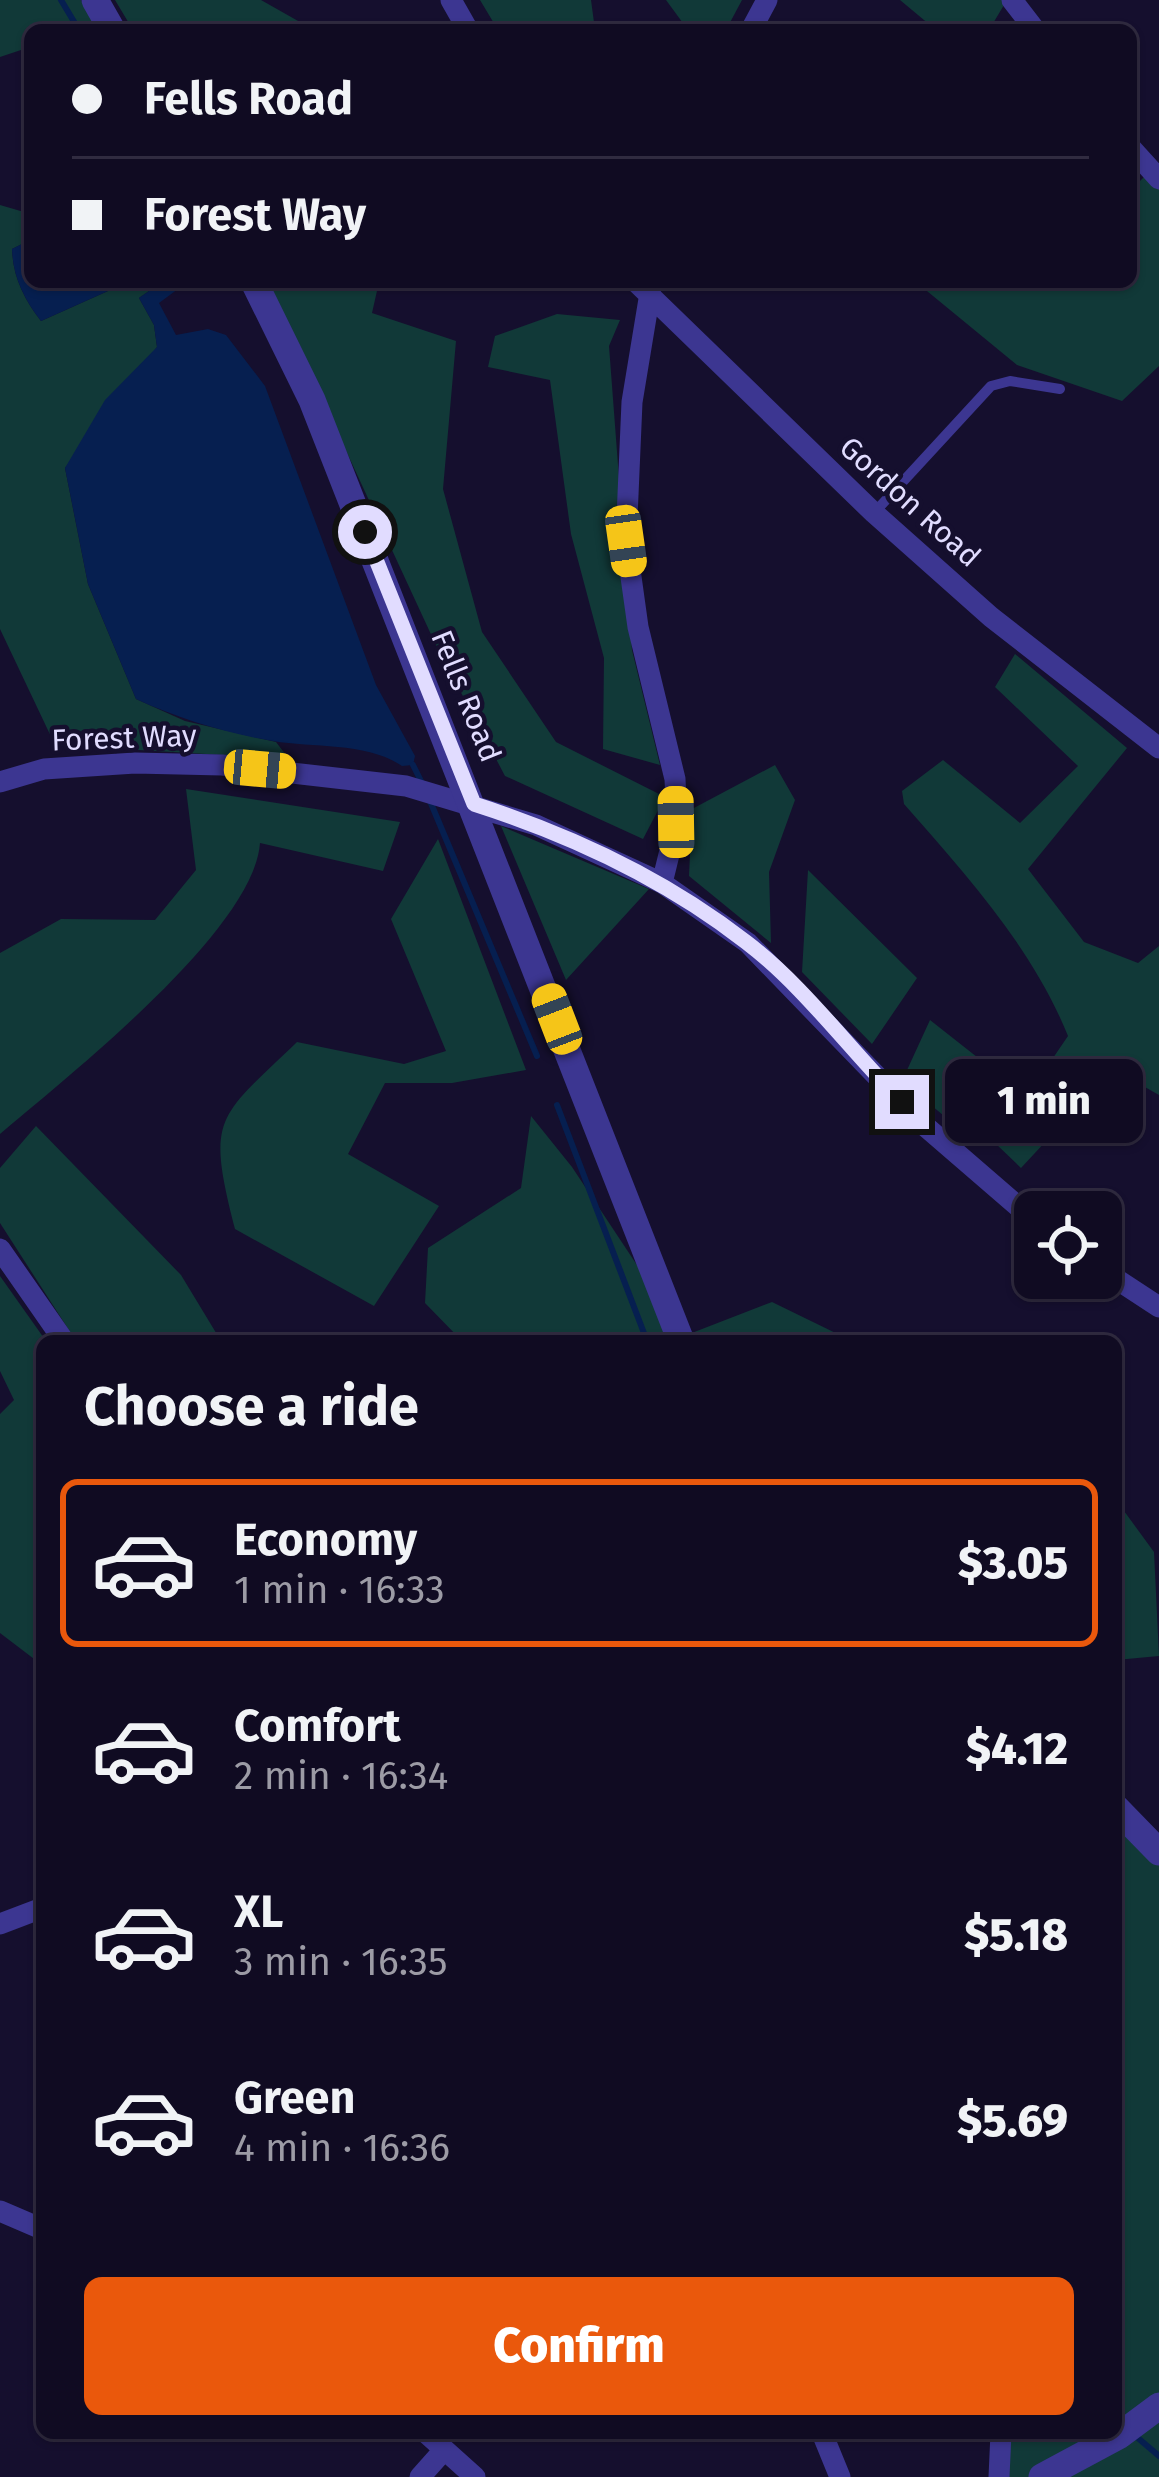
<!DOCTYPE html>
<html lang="en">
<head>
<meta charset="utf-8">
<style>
	:root { --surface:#100b22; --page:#1e192f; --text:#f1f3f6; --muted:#9c9ba5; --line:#302b40; --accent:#ea580c }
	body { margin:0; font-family:"Fira Sans",sans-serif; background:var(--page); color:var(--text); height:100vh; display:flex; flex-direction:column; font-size:45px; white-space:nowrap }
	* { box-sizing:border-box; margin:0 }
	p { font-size:39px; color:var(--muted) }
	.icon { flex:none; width:66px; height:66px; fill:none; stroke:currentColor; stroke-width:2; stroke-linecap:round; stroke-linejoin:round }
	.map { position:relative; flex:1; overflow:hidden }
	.drawer { position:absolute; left:36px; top:1335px; width:1086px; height:1104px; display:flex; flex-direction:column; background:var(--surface); border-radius:18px; box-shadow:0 3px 9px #0004,0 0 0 3px var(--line) }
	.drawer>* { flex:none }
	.guide { position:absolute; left:24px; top:24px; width:1113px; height:264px; border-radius:18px; box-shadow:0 3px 9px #0004,0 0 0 3px var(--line); display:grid; align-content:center; height:264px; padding:0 48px; background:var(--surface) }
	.buttons { position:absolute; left:1014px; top:1191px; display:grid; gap:24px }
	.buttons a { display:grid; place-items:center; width:108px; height:108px; border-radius:18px; background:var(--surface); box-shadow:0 3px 9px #0004,0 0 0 3px var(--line); font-size:60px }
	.end { position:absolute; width:54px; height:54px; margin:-27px; border:15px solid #e1dcff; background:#111; box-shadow:0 0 0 6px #111 }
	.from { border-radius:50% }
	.bubble { position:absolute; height:84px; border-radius:18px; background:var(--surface); box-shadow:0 3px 9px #0004,0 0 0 3px var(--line); font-size:39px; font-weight:800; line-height:84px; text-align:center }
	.car { position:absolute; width:36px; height:72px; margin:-36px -18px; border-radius:15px; box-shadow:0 0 9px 3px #0007; background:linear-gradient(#f5c518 24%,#345 0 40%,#f5c518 0 76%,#345 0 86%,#f5c518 0) }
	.guide b { display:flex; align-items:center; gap:42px; height:114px; font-size:45px }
	.guide b+b { border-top:3px solid var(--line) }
	.guide i { width:30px; height:30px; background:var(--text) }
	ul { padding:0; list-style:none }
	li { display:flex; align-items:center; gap:36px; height:168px; margin:0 24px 18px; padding:0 24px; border:6px solid transparent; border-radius:18px }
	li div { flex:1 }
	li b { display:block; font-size:45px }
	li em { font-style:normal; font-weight:800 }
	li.active { border-color:var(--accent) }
	li>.icon { width:108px; height:108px; stroke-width:1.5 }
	h2 { padding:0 48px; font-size:54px; line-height:144px }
	.button { display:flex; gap:24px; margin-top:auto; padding:24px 48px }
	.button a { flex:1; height:138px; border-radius:18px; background:var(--accent); color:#fff; font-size:48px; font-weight:800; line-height:138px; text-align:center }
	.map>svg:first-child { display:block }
	.green { fill:#113938 }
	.water { fill:#061f50 }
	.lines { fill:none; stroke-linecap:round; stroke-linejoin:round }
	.stream { stroke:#061f50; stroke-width:6 }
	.service { stroke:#3c3691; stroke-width:10 }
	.minor { stroke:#3c3691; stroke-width:21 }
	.tertiary { stroke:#3c3691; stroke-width:27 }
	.route { stroke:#e1dcff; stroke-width:15 }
	.labels { text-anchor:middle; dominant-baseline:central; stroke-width:9; stroke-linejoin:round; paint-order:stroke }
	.street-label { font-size:30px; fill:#e1dcff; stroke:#150f2e }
</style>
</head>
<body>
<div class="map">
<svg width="1159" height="2477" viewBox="0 0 1159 2477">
	<rect width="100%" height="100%" fill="#150f2e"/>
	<!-- green -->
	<path class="green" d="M 0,0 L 81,0 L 97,30 L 30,30 L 30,47 L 0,57 Z
		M 115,0 L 261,0 L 314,30 L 133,30 Z
		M 480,0 L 591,0 L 595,30 L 498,30 Z
		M 666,0 L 742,0 L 726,30 L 688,30 Z
		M 900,0 L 1007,0 L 989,30 L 936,30 Z
		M 1154,167 L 1159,173 L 1159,366 L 1122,401 L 1017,365 L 916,282 L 1131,282 L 1131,190 Z
		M 0,205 L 24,212 L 30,208 L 30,240 L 12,249 C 13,277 24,299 41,321 L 128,282 L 162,282 L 139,298 L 154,325 L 157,347 L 65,468 L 88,584 L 136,699 L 185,721 L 276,742 L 289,759 L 55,745 L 0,629 Z
		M 268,282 L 379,282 L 372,313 L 456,341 L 443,489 L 482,632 L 556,742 L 665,797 L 643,839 L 505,776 L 435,643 Z
		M 557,314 L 620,320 L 609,346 L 632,650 L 660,765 L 603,749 L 604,658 L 571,534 L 550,380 L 488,367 L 495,336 Z
		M 1015,654 L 1127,748 L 1028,869 L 1084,942 L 1138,963 L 1159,946 L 1159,1095 L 1113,1069 L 1021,1168 L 995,1143 L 1068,1036 C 1032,947 967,876 904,804 L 902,791 L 943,760 L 1020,823 L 1078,766 L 995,687 Z
		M 775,765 L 795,800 L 769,872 L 771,943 L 689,876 L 692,809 Z
		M 186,789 L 400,822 L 383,871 L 260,843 C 254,930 67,1077 0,1134 L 0,953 L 61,919 L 155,920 L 196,870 Z
		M 501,826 L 649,889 L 566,980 Z
		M 438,839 L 526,1070 L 452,1083 L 385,1083 L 348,1154 L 439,1206 L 374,1306 L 235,1229 C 206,1116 217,1119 297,1042 L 404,1064 L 446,1051 L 391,919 Z
		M 808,870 L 917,978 L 872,1044 L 802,972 Z
		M 930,1020 L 996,1072 L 967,1135 L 902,1081 Z
		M 531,1116 L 572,1167 L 684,1336 L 772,1302 L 852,1341 L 462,1341 L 425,1303 L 428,1248 L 521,1188 Z
		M 36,1126 L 181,1275 L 221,1341 L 76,1341 L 0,1223 L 0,1168 Z
		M 0,1276 L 46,1341 L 42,1341 L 42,1665 L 0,1633 L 0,1414 L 14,1400 L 0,1371 Z
		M 1116,1500 L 1154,1552 L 1159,1656 L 1116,1660 Z
		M 1116,1795 L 1159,1840 L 1159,2477 L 992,2477 L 1002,2433 L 1116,2433 Z"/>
	<!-- water -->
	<path class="water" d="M 30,240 L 30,282 L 128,282 L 41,321 C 24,299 13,277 12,249 Z
		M 162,282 L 182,286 L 159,303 L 176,335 L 208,329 L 226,335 L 265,386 L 376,685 L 415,756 L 413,765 L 402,766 C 367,742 314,748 273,741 C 225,733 180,719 136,699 L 88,584 L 65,468 L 105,400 L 157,347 L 154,325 L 139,298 Z"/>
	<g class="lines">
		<!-- stream -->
		<path class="stream" d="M 61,0 L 79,30
			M 413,765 L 422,783
			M 430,801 L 537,1056
			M 557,1105 L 647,1341
			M 1132,2433 L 1159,2456"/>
		<!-- service -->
		<path class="service" d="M 874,513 L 991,386 L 1010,381 L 1060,389"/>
		<!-- minor -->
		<path class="minor" d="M 451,0 L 468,30
			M 1012,0 L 1035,30
			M 751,30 L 767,0
			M 1131,148 L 1159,179
			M 636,282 L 874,513 L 991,617 L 1159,748
			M 651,287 L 632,402 L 626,541 L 638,627 L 675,779 L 677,822 L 662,883
			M 0,782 L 44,769 L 135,763 L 222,765 L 406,786 L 536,825 L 662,883 L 748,943 L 925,1126 L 1035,1221
			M 0,1249 L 64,1341
			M 1101,1269 L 1159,1307
			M 0,1924 L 42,1908
			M 0,2211 L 42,2229
			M 426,2433 L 475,2477
			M 822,2433 L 840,2477
			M 420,2477 L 444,2450
			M 999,2477 L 1001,2433"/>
		<!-- tertiary -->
		<path class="tertiary" d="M 95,0 L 112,30
			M 254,282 L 312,400 L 681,1341
			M 1116,1808 L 1159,1852
			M 1042,2477 L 1120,2435 L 1159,2406"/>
	</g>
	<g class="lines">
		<!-- route -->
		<path class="route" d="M 365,532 L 474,804 C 571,835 665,879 746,942 C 804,986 850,1050 902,1102"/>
	</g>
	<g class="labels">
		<!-- street labels -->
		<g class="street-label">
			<text transform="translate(910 502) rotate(42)">Gordon Road</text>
			<text transform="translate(466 696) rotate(68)">Fells Road</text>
			<text transform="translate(124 738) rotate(-2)">Forest Way</text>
		</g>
	</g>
</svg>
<div class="buttons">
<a><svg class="icon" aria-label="locate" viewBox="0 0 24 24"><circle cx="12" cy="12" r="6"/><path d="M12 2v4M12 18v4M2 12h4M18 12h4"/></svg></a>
</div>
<i class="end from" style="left:365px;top:532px"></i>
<i class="end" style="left:902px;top:1102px"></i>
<div class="bubble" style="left:945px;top:1059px;width:198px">1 min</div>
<i class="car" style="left:626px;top:541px;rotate:172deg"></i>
<i class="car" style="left:260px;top:769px;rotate:95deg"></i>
<i class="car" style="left:676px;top:822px;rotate:359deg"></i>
<i class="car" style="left:557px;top:1019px;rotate:339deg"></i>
<div class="guide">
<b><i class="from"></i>Fells Road</b>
<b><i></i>Forest Way</b>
</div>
<section class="drawer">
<h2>Choose a ride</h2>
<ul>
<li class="active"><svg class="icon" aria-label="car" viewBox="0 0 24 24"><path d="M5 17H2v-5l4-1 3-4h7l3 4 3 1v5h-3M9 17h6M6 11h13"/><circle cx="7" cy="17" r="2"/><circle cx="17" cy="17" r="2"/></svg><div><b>Economy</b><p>1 min · 16:33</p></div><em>$3.05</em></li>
<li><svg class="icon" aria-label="car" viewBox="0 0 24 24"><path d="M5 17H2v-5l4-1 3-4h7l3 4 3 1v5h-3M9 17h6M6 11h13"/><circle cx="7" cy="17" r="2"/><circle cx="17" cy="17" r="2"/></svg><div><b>Comfort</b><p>2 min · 16:34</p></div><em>$4.12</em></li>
<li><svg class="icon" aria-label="car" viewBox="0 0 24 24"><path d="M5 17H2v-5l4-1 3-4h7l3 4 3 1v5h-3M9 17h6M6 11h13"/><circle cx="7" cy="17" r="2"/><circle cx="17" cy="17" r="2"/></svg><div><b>XL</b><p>3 min · 16:35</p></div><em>$5.18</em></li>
<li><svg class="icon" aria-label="car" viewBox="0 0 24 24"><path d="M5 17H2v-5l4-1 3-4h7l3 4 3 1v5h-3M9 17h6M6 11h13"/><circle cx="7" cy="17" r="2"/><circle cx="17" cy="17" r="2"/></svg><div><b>Green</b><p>4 min · 16:36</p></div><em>$5.69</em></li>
</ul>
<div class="button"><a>Confirm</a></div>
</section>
</div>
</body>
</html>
